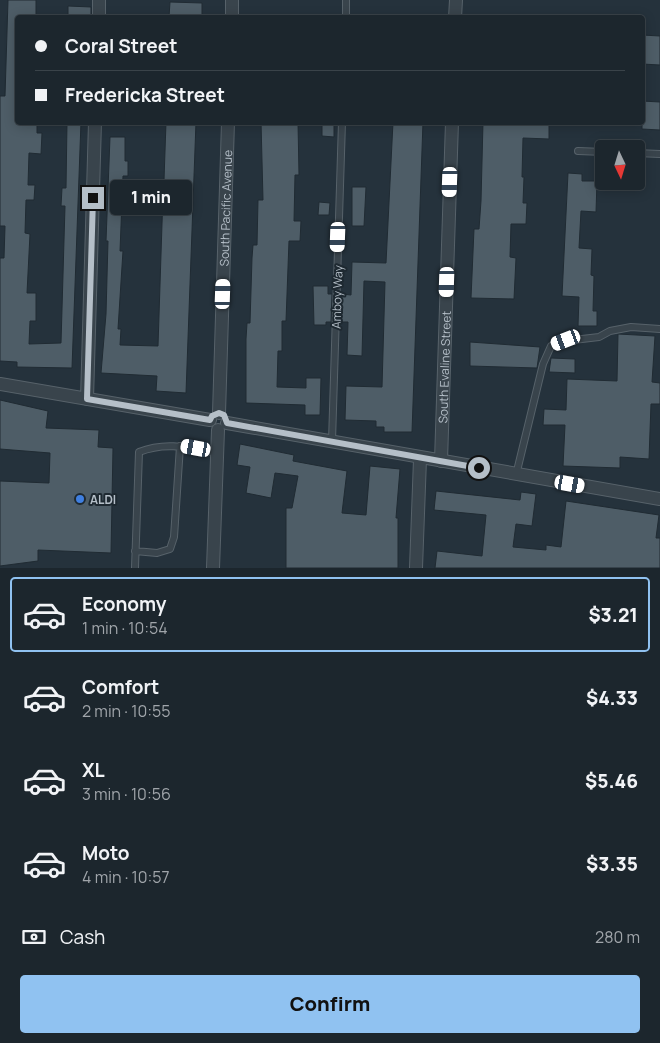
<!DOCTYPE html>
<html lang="en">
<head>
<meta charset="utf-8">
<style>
	:root { --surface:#1c262d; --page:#293239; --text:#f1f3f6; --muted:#a0a5aa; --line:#3a4349; --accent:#90c2f1 }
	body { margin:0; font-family:Manrope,sans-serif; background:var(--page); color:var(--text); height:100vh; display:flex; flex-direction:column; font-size:19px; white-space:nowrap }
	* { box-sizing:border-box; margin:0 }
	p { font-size:16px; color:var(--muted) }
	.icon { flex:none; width:28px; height:28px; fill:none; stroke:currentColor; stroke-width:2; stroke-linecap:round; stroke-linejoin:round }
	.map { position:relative; height:568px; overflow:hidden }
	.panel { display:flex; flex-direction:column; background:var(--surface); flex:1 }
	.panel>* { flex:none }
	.hud { position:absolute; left:15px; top:15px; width:630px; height:110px; border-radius:5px; box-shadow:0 2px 12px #0003,0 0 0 1px var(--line); display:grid; align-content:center; height:110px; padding:0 20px; background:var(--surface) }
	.needle { width:32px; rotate:176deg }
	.fabs { position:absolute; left:595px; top:140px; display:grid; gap:10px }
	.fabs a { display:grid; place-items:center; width:50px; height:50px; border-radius:5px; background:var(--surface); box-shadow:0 2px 12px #0003,0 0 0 1px var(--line); font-size:25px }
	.end { position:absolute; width:22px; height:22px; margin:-11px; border:6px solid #b5bfc8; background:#111; box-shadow:0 0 0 2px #111 }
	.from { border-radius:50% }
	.bubble { position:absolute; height:35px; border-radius:5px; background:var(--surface); box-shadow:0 2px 12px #0003,0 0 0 1px var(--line); font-size:16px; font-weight:800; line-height:35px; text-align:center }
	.car { position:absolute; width:15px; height:30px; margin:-15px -8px; border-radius:6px; box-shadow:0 0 4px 1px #0007; background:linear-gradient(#fff 24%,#345 0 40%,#fff 0 76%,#345 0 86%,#fff 0) }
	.hud b { display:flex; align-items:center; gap:18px; height:48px; font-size:19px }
	.hud b+b { border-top:1px solid var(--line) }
	.hud i { width:12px; height:12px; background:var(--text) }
	ul { padding:9px 0 0; list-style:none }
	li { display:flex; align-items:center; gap:15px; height:75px; margin:0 10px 8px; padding:0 10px; border:2px solid transparent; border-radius:5px }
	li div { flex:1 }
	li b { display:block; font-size:19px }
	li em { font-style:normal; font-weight:800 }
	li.active { border-color:var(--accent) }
	li>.icon { width:45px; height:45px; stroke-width:1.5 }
	.pay { display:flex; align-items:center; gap:12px; height:55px; padding:0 20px; font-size:19px }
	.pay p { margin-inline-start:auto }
	.cta { display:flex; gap:10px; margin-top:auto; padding:10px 20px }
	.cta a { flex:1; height:58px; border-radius:5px; background:var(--accent); color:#111; font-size:20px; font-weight:800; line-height:58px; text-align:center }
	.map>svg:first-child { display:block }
	.building { fill:#4e5d67; stroke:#202b33 }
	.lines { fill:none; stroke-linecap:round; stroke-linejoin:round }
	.service-casing { stroke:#57626a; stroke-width:8 }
	.minor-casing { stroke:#57626a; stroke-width:14 }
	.service { stroke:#39444c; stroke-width:6 }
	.minor { stroke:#39444c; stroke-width:12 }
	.route { stroke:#b5bfc8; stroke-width:6 }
	.shop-dot { fill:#3f7fe0; stroke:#1e2931; stroke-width:2 }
	.labels { text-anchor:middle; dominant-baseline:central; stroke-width:4; stroke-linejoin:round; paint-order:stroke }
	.street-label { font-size:12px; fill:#b5bfc8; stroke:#1e2931 }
	.poi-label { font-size:12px; font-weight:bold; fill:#b5bfc8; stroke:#1e2931; text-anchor:start }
</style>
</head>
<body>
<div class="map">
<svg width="660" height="568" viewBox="0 0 660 568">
	<rect width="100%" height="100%" fill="#25323c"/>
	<!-- building -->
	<path class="building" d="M 8,0 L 36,0 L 36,18 L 18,18 L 18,122 L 37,122 L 37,133 L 42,133 L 41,154 L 29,153 L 28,185 L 35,185 L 34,200 L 26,200 L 25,233 L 30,234 L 27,293 L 36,293 L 36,321 L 30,321 L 29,344 L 61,343 L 65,206 L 61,206 L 62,188 L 66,188 L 67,122 L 81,122 L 72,368 L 17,367 L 17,362 L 0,361 L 0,258 L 4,258 L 5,226 L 0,226 L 0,96 L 5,96 Z
		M 170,2 L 202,3 L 202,17 L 169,17 Z
		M 68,6 L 91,7 L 91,18 L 68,18 Z
		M 642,35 L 660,36 L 660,65 L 642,64 Z
		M 642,101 L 660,102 L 660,130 L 642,129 Z
		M 166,122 L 196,122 L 186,393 L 156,391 L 157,376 L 101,373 L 106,314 L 108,241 L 106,241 L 110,137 L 125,137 L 125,161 L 128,161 L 128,176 L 123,176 L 120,251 L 123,251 L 118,329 L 121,329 L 120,345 L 158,346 L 163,193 L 145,192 L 145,180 L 164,180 Z
		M 261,122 L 298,122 L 299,175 L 295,175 L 294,221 L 301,221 L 300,241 L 289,241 L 286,321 L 282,321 L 282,351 L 278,351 L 277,387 L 306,388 L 306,378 L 321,378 L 320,415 L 305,415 L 305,405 L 246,403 L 246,339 L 247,323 L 250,323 L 252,258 L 253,245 L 257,245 L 258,200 L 263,200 Z
		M 322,122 L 334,122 L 334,137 L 322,136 Z
		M 393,122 L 423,122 L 412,432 L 384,432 L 384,427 L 376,427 L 376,421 L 345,420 L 346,386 L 382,387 L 385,282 L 364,281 L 362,356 L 347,355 L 348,322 L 341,322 L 342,294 L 351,295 L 352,262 L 386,263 Z
		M 483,122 L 549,122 L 549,139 L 523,138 L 522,177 L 524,177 L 523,203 L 527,203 L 526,224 L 511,224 L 510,257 L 516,258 L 514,299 L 471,298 L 474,229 L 479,229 L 481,201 Z
		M 568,173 L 582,174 L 582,181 L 597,181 L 596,212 L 581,211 L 579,248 L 592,249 L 591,275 L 594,276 L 593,311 L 597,311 L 597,326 L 578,326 L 579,297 L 562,296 Z
		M 352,187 L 366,187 L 364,226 L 352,226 Z
		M 319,202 L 330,203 L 329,215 L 318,215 Z
		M 313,286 L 328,286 L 328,294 L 332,294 L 331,322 L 326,322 L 326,325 L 314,325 Z
		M 618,334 L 655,336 L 652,382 L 660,383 L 660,404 L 651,404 L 649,459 L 620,457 L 620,468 L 563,466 L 565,425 L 543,425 L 544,409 L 566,410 L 567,379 L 617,381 Z
		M 470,342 L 540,347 L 537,368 L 470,366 Z
		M 551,358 L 575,359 L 575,373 L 549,372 Z
		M 0,400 L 48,411 L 46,428 L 99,430 L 98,447 L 113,448 L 111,553 L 38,550 L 38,561 L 0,566 L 0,481 L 49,483 L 50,453 L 0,449 Z
		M 240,444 L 294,455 L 293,461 L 347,471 L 342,513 L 366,515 L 370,466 L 400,469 L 396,518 L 398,518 L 398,568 L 286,568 L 286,508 L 292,508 L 298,476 L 275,473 L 271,498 L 246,493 L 250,467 L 237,465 Z
		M 436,491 L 520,500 L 521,492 L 536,494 L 532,526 L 516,524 L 513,547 L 546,550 L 546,545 L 561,547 L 566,501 L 659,515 L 656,538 L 660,538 L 660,568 L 435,568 L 437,551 L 482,556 L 486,515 L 434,510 Z"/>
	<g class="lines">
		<!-- service casing -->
		<g class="service-casing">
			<path id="service" d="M 346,18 L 346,0
				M 578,151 L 604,152
				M 636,153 L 660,154
				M 332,441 L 342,122
				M 516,475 L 543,364 L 551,346 L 565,341 L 599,337 L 610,331 L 631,327 L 660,329
				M 135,551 L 157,553 L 170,549 L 174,537 L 180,446
				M 135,568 L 139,452 C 166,441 190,448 217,453"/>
		</g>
		<!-- minor casing -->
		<g class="minor-casing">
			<g id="minor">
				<path d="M 99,18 L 99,0"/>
				<path d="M 232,18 L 232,0"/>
				<path d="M 455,18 L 456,0"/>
				<path d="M 0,384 L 210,420"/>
				<path d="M 87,399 L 95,122"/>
				<path id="s1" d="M 219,413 L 228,122"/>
				<path d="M 227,423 L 660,499"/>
				<path id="s2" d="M 441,461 L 452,122"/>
				<path d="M 213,568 L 218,430"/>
				<path d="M 416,568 L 420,459"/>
			</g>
		</g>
		<!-- service -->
		<use href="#service" class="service"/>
		<!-- minor -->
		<use href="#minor" class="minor"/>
	</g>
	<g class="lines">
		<!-- route -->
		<path class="route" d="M 93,198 L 87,399 L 210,420 L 212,416 L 219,413 L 224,415 L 227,423 L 479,468"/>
	</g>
	<!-- markers -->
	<circle class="shop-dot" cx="80" cy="499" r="5"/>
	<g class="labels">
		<!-- street labels -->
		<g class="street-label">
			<text stroke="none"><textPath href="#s1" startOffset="205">South Pacific Avenue</textPath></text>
			<text transform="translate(337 297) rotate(-88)">Amboy Way</text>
			<text stroke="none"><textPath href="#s2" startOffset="94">South Evaline Street</textPath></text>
		</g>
		<!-- poi labels -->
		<g class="poi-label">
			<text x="90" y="499">ALDI</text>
		</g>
	</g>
</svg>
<div class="fabs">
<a><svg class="needle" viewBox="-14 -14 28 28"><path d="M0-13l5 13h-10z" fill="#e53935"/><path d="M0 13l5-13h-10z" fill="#a0a5aa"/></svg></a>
</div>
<i class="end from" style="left:479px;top:468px"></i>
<i class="end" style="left:93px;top:198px"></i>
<div class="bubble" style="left:110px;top:180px;width:82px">1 min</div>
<i class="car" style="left:450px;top:182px;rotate:182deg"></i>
<i class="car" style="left:338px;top:237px;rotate:182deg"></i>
<i class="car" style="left:447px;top:282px;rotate:182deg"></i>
<i class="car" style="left:223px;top:294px;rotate:2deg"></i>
<i class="car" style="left:566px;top:340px;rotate:249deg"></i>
<i class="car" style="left:196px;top:448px;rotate:280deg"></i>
<i class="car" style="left:570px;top:484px;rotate:100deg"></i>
<div class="hud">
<b><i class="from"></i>Coral Street</b>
<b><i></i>Fredericka Street</b>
</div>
</div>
<section class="panel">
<ul>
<li class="active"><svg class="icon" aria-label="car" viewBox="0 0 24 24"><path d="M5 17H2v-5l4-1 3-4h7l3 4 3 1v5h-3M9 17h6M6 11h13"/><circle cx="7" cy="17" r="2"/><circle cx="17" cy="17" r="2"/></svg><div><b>Economy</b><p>1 min · 10:54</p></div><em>$3.21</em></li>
<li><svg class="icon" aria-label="car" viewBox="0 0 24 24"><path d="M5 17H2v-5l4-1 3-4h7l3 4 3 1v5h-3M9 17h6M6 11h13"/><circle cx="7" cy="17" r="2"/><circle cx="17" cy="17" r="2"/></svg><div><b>Comfort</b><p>2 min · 10:55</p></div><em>$4.33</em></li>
<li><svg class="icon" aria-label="car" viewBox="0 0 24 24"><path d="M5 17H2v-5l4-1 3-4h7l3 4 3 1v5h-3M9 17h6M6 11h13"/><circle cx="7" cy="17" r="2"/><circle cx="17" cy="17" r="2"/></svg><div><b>XL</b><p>3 min · 10:56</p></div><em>$5.46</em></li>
<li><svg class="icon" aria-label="car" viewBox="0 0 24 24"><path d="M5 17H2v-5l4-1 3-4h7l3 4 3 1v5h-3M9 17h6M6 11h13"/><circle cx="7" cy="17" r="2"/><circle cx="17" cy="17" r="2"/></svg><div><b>Moto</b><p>4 min · 10:57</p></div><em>$3.35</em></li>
</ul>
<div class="pay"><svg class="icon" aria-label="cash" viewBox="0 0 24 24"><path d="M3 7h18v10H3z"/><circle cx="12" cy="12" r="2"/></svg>Cash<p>280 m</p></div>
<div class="cta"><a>Confirm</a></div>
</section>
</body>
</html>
